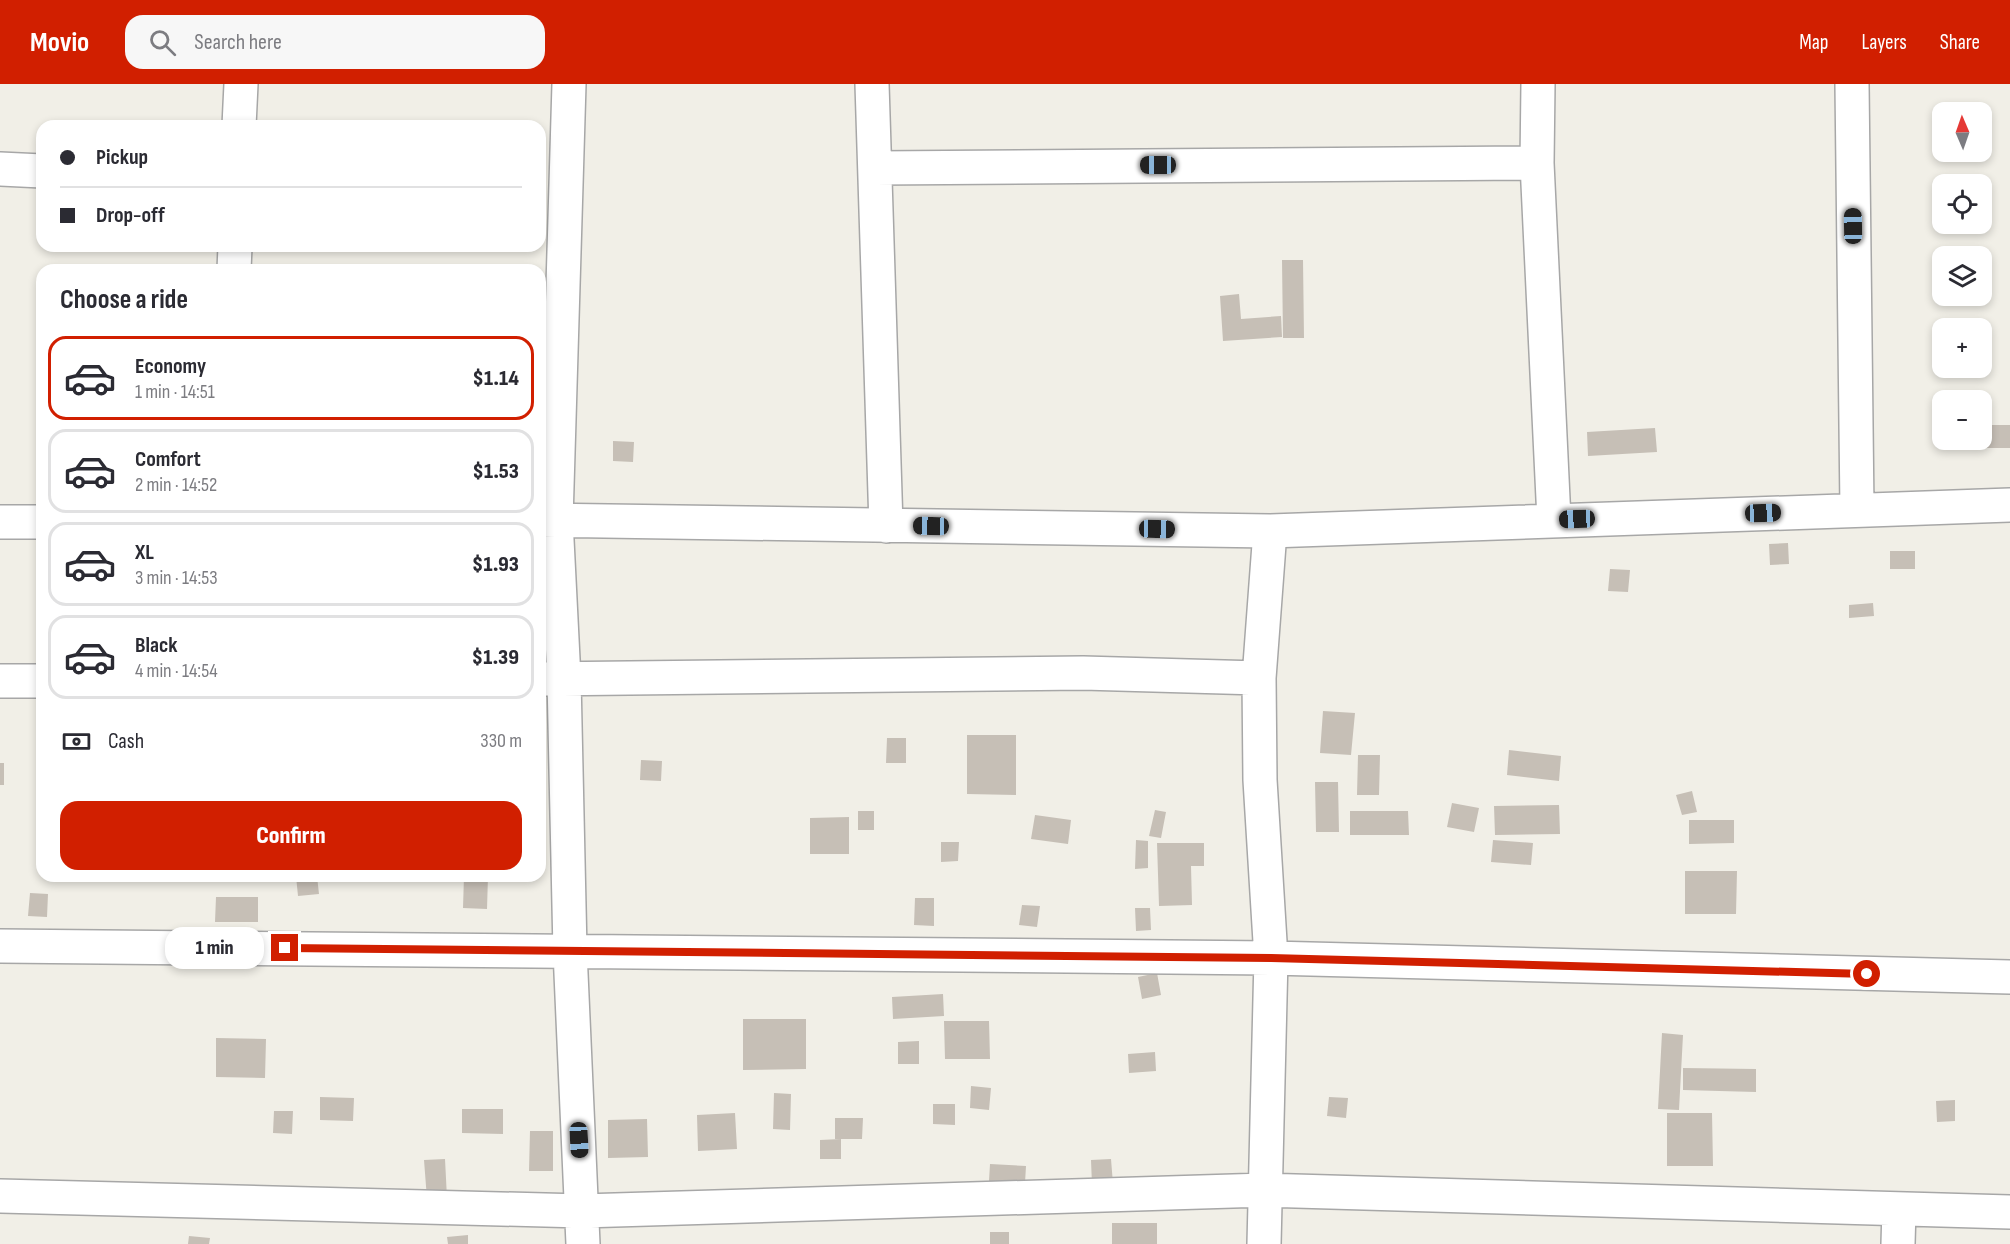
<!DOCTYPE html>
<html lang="en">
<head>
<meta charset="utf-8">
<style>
	:root { --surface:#fff; --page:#f7f7f7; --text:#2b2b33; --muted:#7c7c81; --line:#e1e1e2; --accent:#d11f00 }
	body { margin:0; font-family:"Sofia Sans Condensed",sans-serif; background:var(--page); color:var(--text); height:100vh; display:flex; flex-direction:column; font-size:22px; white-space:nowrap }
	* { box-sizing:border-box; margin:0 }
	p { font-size:20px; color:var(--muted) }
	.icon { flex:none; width:33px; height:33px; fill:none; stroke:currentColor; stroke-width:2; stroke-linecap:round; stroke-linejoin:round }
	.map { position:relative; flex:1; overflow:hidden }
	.side { position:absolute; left:36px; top:180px; width:510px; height:618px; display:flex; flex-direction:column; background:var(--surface); border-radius:18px; box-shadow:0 3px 9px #0003 }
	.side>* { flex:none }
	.top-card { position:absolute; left:36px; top:36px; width:510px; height:132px; border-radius:18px; box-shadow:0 3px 9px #0003; display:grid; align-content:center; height:132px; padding:0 24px; background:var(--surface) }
	.needle { width:39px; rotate:358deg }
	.tools { position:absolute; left:1932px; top:18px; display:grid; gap:12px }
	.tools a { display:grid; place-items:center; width:60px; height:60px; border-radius:12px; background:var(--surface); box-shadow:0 3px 9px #0003; font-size:30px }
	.end { position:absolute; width:27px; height:27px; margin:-14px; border:8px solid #d11f00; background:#fff; box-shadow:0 0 0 3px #fff }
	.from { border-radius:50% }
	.bubble { position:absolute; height:42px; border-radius:18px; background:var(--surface); box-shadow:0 3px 9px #0003; font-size:20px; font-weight:800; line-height:42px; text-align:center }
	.car { position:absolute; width:18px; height:36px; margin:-18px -9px; border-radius:8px; box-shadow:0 0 4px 2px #0007; background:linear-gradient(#222 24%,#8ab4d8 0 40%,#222 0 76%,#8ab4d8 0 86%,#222 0) }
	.top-card b { display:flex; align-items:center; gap:21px; height:57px; font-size:22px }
	.top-card b+b { border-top:2px solid var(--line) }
	.top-card i { width:15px; height:15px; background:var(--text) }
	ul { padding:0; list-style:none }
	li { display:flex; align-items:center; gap:18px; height:84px; margin:0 12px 9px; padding:0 12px; border:3px solid var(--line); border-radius:18px }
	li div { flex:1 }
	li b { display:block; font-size:22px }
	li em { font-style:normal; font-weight:800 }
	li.current { border-color:var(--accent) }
	li>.icon { width:54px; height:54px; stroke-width:1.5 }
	h2 { padding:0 24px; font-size:27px; line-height:72px }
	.pay { display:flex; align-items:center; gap:15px; height:66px; padding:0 24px; font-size:22px }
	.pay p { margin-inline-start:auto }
	.button { display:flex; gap:12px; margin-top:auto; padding:12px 24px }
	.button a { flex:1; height:69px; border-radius:18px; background:var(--accent); color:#fff; font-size:24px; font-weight:800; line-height:69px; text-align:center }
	header { display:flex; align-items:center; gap:36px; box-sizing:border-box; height:84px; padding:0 30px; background:var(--accent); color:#fff }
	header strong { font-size:28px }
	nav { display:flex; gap:33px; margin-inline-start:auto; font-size:21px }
	.search { width:420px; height:54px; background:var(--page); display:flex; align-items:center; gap:15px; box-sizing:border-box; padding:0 21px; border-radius:18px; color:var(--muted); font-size:22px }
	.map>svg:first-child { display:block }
	.building { fill:#c6bfb6 }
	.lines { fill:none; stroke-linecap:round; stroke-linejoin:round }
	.minor-casing { stroke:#a7a7a7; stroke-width:36 }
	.minor { stroke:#fff; stroke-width:33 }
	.route { stroke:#d11f00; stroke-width:8 }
</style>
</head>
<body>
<header>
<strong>Movio</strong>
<div class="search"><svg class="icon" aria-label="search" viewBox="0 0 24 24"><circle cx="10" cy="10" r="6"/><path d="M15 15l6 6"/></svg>Search here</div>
<nav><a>Map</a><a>Layers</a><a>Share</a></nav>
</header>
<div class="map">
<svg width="2010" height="1160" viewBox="0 0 2010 1160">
	<rect width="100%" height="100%" fill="#f1efe7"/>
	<!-- building -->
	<path class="building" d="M 1282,176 L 1303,176 L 1304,254 L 1283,254 Z
		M 1239,210 L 1241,235 L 1281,232 L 1282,253 L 1223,257 L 1220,212 Z
		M 1982,341 L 2010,341 L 2010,364 L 1976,364 L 1976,356 L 1982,356 Z
		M 1655,344 L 1657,368 L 1588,372 L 1587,348 Z
		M 613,357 L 634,358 L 633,378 L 613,377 Z
		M 1788,459 L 1789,480 L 1770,481 L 1769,460 Z
		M 1890,467 L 1915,467 L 1915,485 L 1890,485 Z
		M 1610,485 L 1630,486 L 1628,508 L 1608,507 Z
		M 1873,519 L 1874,532 L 1849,534 L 1849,521 Z
		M 1323,627 L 1355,629 L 1351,671 L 1320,669 Z
		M 967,651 L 1016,651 L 1016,711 L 967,710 Z
		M 887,654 L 906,654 L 906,679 L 886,679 Z
		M 1509,666 L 1561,672 L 1559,697 L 1507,691 Z
		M 1358,671 L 1380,671 L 1379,711 L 1357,711 Z
		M 641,676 L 662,677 L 661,697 L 640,696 Z
		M 0,679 L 4,679 L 4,701 L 0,701 Z
		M 1315,698 L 1338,698 L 1339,748 L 1316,748 Z
		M 1692,707 L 1697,728 L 1682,731 L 1676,711 Z
		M 1452,719 L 1479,724 L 1474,748 L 1447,743 Z
		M 1559,721 L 1560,750 L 1495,751 L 1494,722 Z
		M 1155,726 L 1166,728 L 1161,754 L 1149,752 Z
		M 858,727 L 874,727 L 874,746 L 858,746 Z
		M 1350,727 L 1408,727 L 1409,751 L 1350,751 Z
		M 1035,731 L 1071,736 L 1068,760 L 1031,755 Z
		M 849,733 L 849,770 L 810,770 L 810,734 Z
		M 1689,736 L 1734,736 L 1734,759 L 1689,760 Z
		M 1136,756 L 1148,757 L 1148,784 L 1135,785 Z
		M 1493,756 L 1533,759 L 1531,781 L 1491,778 Z
		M 941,758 L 959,758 L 958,777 L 941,778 Z
		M 1157,759 L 1204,759 L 1204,782 L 1191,782 L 1192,821 L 1159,822 Z
		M 1685,787 L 1737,787 L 1736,830 L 1685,830 Z
		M 296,792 L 317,792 L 319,810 L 298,812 Z
		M 464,792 L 488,792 L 487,825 L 463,824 Z
		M 30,809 L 48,810 L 47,833 L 28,832 Z
		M 216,813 L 258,813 L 258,838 L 215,838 Z
		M 915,814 L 934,814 L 934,842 L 914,841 Z
		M 1022,821 L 1040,822 L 1037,843 L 1019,841 Z
		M 1135,824 L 1150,824 L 1151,846 L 1136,847 Z
		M 1157,889 L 1161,911 L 1142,915 L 1138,893 Z
		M 943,910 L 944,932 L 893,935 L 892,913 Z
		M 743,935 L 806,935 L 806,985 L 743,986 Z
		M 944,937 L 989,937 L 990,975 L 945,975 Z
		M 1662,949 L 1683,951 L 1679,1026 L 1658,1025 Z
		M 216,954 L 266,955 L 265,994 L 216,993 Z
		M 919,957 L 919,980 L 898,980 L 898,958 Z
		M 1155,968 L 1156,987 L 1129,989 L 1128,970 Z
		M 1683,984 L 1756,985 L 1756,1008 L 1683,1006 Z
		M 971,1002 L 991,1004 L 989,1026 L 970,1024 Z
		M 774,1009 L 791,1010 L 790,1046 L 773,1045 Z
		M 320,1013 L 354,1014 L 353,1037 L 320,1036 Z
		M 1329,1013 L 1348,1014 L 1346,1034 L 1327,1032 Z
		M 1955,1016 L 1955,1037 L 1937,1038 L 1936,1017 Z
		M 933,1020 L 955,1020 L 955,1041 L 933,1040 Z
		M 462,1025 L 503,1025 L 503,1050 L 462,1049 Z
		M 274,1027 L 293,1027 L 292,1050 L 273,1049 Z
		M 735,1029 L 737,1065 L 698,1067 L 697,1031 Z
		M 1667,1029 L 1712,1029 L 1713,1082 L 1667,1082 Z
		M 835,1034 L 863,1034 L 862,1055 L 835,1055 Z
		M 647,1035 L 648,1073 L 608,1074 L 608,1036 Z
		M 530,1047 L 553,1047 L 553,1087 L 529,1087 Z
		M 841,1055 L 841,1075 L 820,1075 L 820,1056 Z
		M 445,1075 L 447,1114 L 427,1115 L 424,1076 Z
		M 1111,1075 L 1113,1100 L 1092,1101 L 1091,1076 Z
		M 990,1080 L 1026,1082 L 1025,1099 L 989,1097 Z
		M 1112,1139 L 1157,1139 L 1157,1160 L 1112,1160 Z
		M 990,1148 L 1009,1148 L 1009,1160 L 990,1160 Z
		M 468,1151 L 468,1160 L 448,1160 L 447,1153 Z
		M 189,1152 L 210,1154 L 209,1160 L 188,1160 Z"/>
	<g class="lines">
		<!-- minor casing -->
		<g class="minor-casing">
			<path id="minor" d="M 569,0 L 556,436 L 564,595 L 570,867 L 583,1160
				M 872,0 L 886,442
				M 1538,0 L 1537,79 L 1554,436
				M 1852,0 L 1857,426
				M 239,42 L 241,0
				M 875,84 L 1537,79
				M 0,85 L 42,87
				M 234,186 L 235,162
				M 540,436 L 1270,447 L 2010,421
				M 0,438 L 42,438
				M 1259,594 L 1270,447
				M 540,595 L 1083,589 L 1259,594 L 1260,696 L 1271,874 L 1264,1160
				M 0,597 L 42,597
				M 0,862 L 1271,874 L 2010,893
				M 0,1112 L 582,1127 L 1265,1106 L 2010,1128
				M 1898,1160 L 1899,1125"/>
		</g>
		<!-- minor -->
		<use href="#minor" class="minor"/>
	</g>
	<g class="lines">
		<!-- route -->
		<path class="route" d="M 285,864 L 1271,874 L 1867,890"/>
	</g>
</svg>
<div class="tools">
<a><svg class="needle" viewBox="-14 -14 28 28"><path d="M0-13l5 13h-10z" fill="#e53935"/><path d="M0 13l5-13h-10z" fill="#7c7c81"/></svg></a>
<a><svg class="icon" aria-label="locate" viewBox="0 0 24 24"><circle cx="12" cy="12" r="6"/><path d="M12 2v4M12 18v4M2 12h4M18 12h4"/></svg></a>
<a><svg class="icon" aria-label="layers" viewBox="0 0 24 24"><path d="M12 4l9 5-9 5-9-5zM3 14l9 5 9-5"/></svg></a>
<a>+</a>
<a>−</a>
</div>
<i class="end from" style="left:1867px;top:890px"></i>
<i class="end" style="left:285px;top:864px"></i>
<div class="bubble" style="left:165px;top:843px;width:99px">1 min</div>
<i class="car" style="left:1158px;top:81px;rotate:270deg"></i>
<i class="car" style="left:1853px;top:142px;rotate:359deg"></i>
<i class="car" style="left:1763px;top:429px;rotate:88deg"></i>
<i class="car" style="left:1577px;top:435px;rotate:268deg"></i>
<i class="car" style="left:931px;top:442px;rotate:271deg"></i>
<i class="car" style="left:1157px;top:445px;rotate:91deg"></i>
<i class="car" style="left:579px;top:1056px;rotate:177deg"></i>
<div class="top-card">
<b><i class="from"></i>Pickup</b>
<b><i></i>Drop-off</b>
</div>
<section class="side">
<h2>Choose a ride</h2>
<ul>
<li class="current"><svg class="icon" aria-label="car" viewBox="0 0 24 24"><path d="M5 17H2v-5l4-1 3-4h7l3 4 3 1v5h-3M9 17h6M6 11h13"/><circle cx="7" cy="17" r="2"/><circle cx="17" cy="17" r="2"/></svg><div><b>Economy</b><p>1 min · 14:51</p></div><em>$1.14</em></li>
<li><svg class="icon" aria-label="car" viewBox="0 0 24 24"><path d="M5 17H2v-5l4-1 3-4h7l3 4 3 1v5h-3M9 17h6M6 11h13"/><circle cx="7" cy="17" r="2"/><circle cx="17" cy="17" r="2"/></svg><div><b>Comfort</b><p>2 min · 14:52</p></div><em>$1.53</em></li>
<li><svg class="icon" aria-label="car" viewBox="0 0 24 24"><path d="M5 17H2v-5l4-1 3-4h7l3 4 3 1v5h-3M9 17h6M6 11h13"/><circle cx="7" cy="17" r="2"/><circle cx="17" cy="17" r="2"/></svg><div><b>XL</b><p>3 min · 14:53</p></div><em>$1.93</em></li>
<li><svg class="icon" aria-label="car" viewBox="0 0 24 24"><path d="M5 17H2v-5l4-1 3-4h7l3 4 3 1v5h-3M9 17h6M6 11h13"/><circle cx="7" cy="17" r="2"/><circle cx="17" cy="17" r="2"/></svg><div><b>Black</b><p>4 min · 14:54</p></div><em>$1.39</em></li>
</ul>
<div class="pay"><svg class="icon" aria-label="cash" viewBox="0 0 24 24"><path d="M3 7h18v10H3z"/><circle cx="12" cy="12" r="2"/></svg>Cash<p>330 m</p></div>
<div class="button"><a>Confirm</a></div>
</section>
</div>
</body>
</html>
